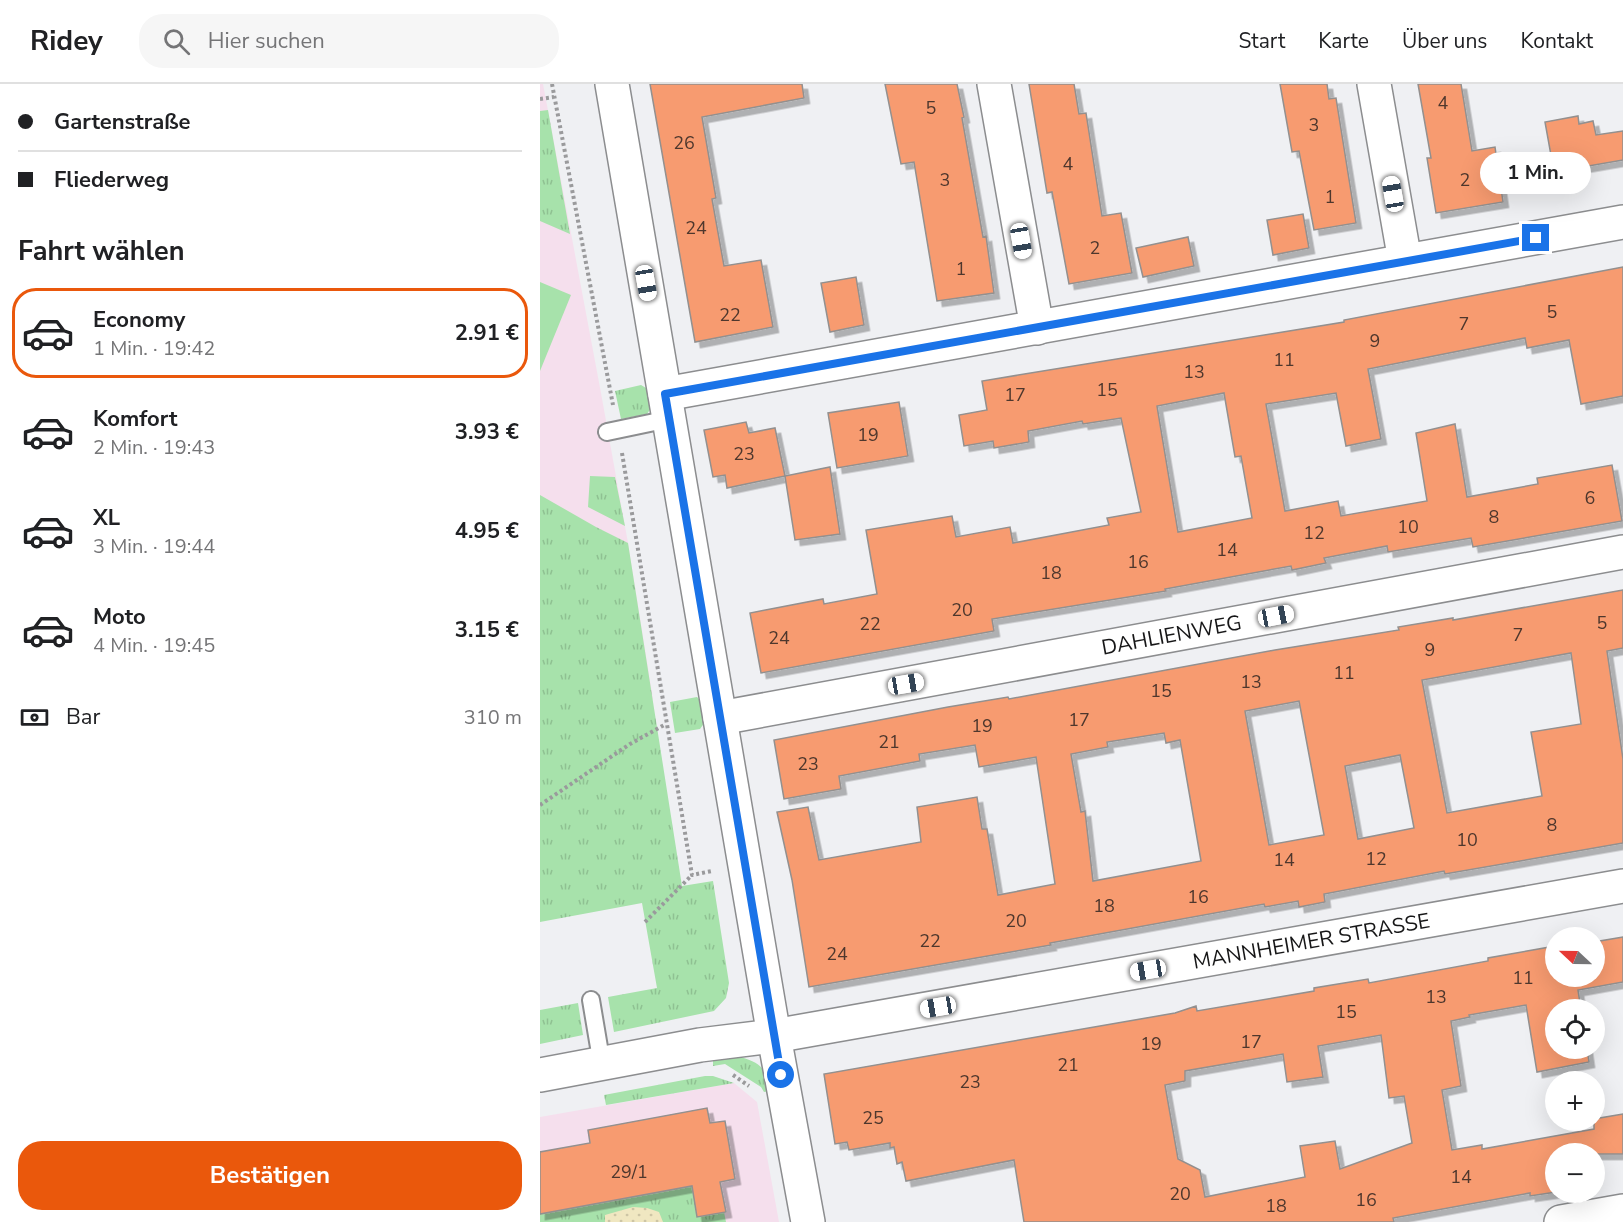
<!DOCTYPE html>
<html lang="de">
<head>
<meta charset="utf-8">
<style>
	:root { --surface:#fff; --page:#f6f6f6; --text:#202124; --muted:#757577; --line:#e0e0e0; --accent:#ea580c }
	body { margin:0; font-family:"Nunito Sans",sans-serif; background:var(--page); color:var(--text); height:100vh; display:flex; flex-direction:column; font-size:22px; white-space:nowrap }
	* { box-sizing:border-box; margin:0 }
	p { font-size:20px; color:var(--muted) }
	.icon { flex:none; width:33px; height:33px; fill:none; stroke:currentColor; stroke-width:2; stroke-linecap:round; stroke-linejoin:round }
	.map { position:relative; flex:1; overflow:hidden }
	.side { display:flex; flex-direction:column; background:var(--surface); width:540px }
	.side>* { flex:none }
	.guide { display:grid; align-content:center; height:132px; padding:0 18px; background:var(--surface) }
	.needle { width:39px; rotate:292deg }
	.tools { position:absolute; left:1005px; top:843px; display:grid; gap:12px }
	.tools a { display:grid; place-items:center; width:60px; height:60px; border-radius:50%; background:var(--surface); box-shadow:0 6px 24px #0002; font-size:30px }
	.end { position:absolute; width:27px; height:27px; margin:-14px; border:8px solid #1a73e8; background:#fff; box-shadow:0 0 0 3px #fff }
	.from { border-radius:50% }
	.bubble { position:absolute; height:42px; border-radius:21px; background:var(--surface); box-shadow:0 6px 24px #0002; font-size:20px; font-weight:700; line-height:42px; text-align:center }
	.car { position:absolute; width:18px; height:36px; margin:-18px -9px; border-radius:8px; box-shadow:0 0 4px 2px #0007; background:linear-gradient(#fff 24%,#345 0 40%,#fff 0 76%,#345 0 86%,#fff 0) }
	.guide b { display:flex; align-items:center; gap:21px; height:57px; font-size:22px }
	.guide b+b { border-top:2px solid var(--line) }
	.guide i { width:15px; height:15px; background:var(--text) }
	ul { padding:0; list-style:none }
	li { display:flex; align-items:center; gap:18px; height:90px; margin:0 12px 9px; padding:0 6px; border:3px solid transparent; border-radius:24px }
	li div { flex:1 }
	li b { display:block; font-size:22px }
	li em { font-style:normal; font-weight:700 }
	li.active { border-color:var(--accent) }
	li>.icon { width:54px; height:54px; stroke-width:1.5 }
	h2 { padding:0 18px; font-size:27px; line-height:72px }
	.pay { display:flex; align-items:center; gap:15px; height:66px; padding:0 18px; font-size:22px }
	.pay p { margin-inline-start:auto }
	.button { display:flex; gap:12px; margin-top:auto; padding:12px 18px }
	.button a { flex:1; height:69px; border-radius:24px; background:var(--accent); color:#fff; font-size:24px; font-weight:700; line-height:69px; text-align:center }
	header { display:flex; align-items:center; gap:36px; box-sizing:border-box; height:84px; padding:0 30px; background:var(--surface); border-bottom:2px solid var(--line) }
	header strong { font-size:28px }
	nav { display:flex; gap:33px; margin-inline-start:auto; font-size:21px }
	.search { width:420px; height:54px; background:var(--page); display:flex; align-items:center; gap:15px; box-sizing:border-box; padding:0 21px; border-radius:24px; color:var(--muted); font-size:22px }
	main { display:flex; flex:1; min-height:0 }
	.map>svg:first-child { display:block }
	.education { fill:#f5dfed }
	.grass { fill:url(#grass-tufts) }
	.sand { fill:url(#sand-dots) }
	.garden { fill:#a7e2ab }
	.building { fill:#f79b6f; stroke:#93908f; stroke-width:1.5; fill-rule:evenodd; filter:url(#shadow) }
	.lines { fill:none; stroke-linecap:round; stroke-linejoin:round }
	.service-casing { stroke:#8c8d8f; stroke-width:20 }
	.minor-casing { stroke:#8c8d8f; stroke-width:36 }
	.path { stroke:#9a9a9c; stroke-width:4; stroke-dasharray:3 3; stroke-linecap:butt }
	.service { stroke:#fff; stroke-width:16 }
	.minor { stroke:#fff; stroke-width:33 }
	.route { stroke:#1a73e8; stroke-width:8 }
	.labels { text-anchor:middle; dominant-baseline:central; stroke-width:6; stroke-linejoin:round; paint-order:stroke }
	.number-label { font-size:18px; fill:#4e372d }
	.street-label { font-size:21px; fill:#161617; stroke:#fff }
</style>
</head>
<body>
<header>
<strong>Ridey</strong>
<div class="search"><svg class="icon" aria-label="search" viewBox="0 0 24 24"><circle cx="10" cy="10" r="6"/><path d="M15 15l6 6"/></svg>Hier suchen</div>
<nav><a>Start</a><a>Karte</a><a>Über uns</a><a>Kontakt</a></nav>
</header>
<main>
<section class="side">
<div class="guide">
<b><i class="from"></i>Gartenstraße</b>
<b><i></i>Fliederweg</b>
</div>
<h2>Fahrt wählen</h2>
<ul>
<li class="active"><svg class="icon" aria-label="car" viewBox="0 0 24 24"><path d="M5 17H2v-5l4-1 3-4h7l3 4 3 1v5h-3M9 17h6M6 11h13"/><circle cx="7" cy="17" r="2"/><circle cx="17" cy="17" r="2"/></svg><div><b>Economy</b><p>1 Min. · 19:42</p></div><em>2.91 €</em></li>
<li><svg class="icon" aria-label="car" viewBox="0 0 24 24"><path d="M5 17H2v-5l4-1 3-4h7l3 4 3 1v5h-3M9 17h6M6 11h13"/><circle cx="7" cy="17" r="2"/><circle cx="17" cy="17" r="2"/></svg><div><b>Komfort</b><p>2 Min. · 19:43</p></div><em>3.93 €</em></li>
<li><svg class="icon" aria-label="car" viewBox="0 0 24 24"><path d="M5 17H2v-5l4-1 3-4h7l3 4 3 1v5h-3M9 17h6M6 11h13"/><circle cx="7" cy="17" r="2"/><circle cx="17" cy="17" r="2"/></svg><div><b>XL</b><p>3 Min. · 19:44</p></div><em>4.95 €</em></li>
<li><svg class="icon" aria-label="car" viewBox="0 0 24 24"><path d="M5 17H2v-5l4-1 3-4h7l3 4 3 1v5h-3M9 17h6M6 11h13"/><circle cx="7" cy="17" r="2"/><circle cx="17" cy="17" r="2"/></svg><div><b>Moto</b><p>4 Min. · 19:45</p></div><em>3.15 €</em></li>
</ul>
<div class="pay"><svg class="icon" aria-label="cash" viewBox="0 0 24 24"><path d="M3 7h18v10H3z"/><circle cx="12" cy="12" r="2"/></svg>Bar<p>310 m</p></div>
<div class="button"><a>Bestätigen</a></div>
</section>
<div class="map">
<svg width="1083" height="1138" viewBox="0 0 1083 1138">
	<defs>
		<pattern id="grass-tufts" width="24" height="20" patternUnits="userSpaceOnUse" patternTransform="scale(1.5)"><rect width="24" height="20" fill="#a7e2ab"/><path d="M3 7l-1-3M5 7V3M7 7l1-3M15 17l-1-3M17 17v-4M19 17l1-3" fill="none" stroke="#8fc192"/></pattern>
		<pattern id="sand-dots" width="8" height="8" patternUnits="userSpaceOnUse" patternTransform="scale(1.5)"><rect width="8" height="8" fill="#f0e7c1"/><path d="M2 2h.1M6 6h.1" fill="none" stroke="#cdc5a5" stroke-width="1.8" stroke-linecap="round"/></pattern>
		<filter id="shadow"><feDropShadow dx="5.5" dy="5.5" stdDeviation="0" flood-color="#0004"/></filter>
	</defs>
	<rect width="100%" height="100%" fill="#eff0f3"/>
	<!-- education -->
	<path class="education" d="M 0,0 L 3,0 L 61,309 L 88,459 L 113,615 L 0,712 Z
		M 194,999 L 217,1018 L 239,1138 L 0,1138 L 0,1033 Z"/>
	<!-- grass -->
	<path class="grass" d="M 8,26 L 30,150 L 0,137 L 0,27 Z
		M 101,301 L 111,307 L 111,324 L 107,330 L 81,335 L 75,307 Z
		M 50,392 L 75,393 L 85,442 L 48,423 Z
		M 0,411 L 56,443 L 88,459 L 142,802 L 173,797 L 189,899 L 186,914 L 174,927 L 74,948 L 68,913 L 117,904 L 102,819 L 0,838 Z
		M 157,613 L 164,620 L 165,638 L 160,645 L 135,649 L 130,618 Z
		M 38,919 L 43,951 L 0,960 L 0,926 Z
		M 200,973 C 222,979 226,985 230,1007 L 224,1008 L 221,1003 L 185,980 L 173,982 L 173,975 Z
		M 165,992 L 173,992 L 194,999 L 66,1021 L 64,1011 Z
		M 152,1102 L 157,1133 L 184,1128 L 186,1138 L 0,1138 L 0,1130 Z"/>
	<!-- sand -->
	<path class="sand" d="M 93,1123 L 107,1124 L 119,1128 L 123,1138 L 65,1138 L 65,1131 Z"/>
	<!-- garden -->
	<path class="garden" d="M 0,198 L 31,211 L 0,287 Z"/>
	<!-- building -->
	<path class="building" d="M 110,0 L 262,0 L 264,14 L 162,33 L 176,114 L 172,115 L 184,182 L 221,176 L 233,243 L 155,258 Z
		M 345,0 L 417,0 L 424,33 L 422,34 L 443,153 L 446,152 L 454,209 L 397,217 L 374,78 L 361,80 Z
		M 489,0 L 534,0 L 539,30 L 546,29 L 562,132 L 581,129 L 592,189 L 529,200 L 512,108 L 507,109 Z
		M 740,0 L 787,0 L 789,15 L 796,14 L 816,139 L 774,146 L 759,67 L 752,68 Z
		M 878,0 L 921,0 L 932,67 L 955,63 L 963,118 L 896,129 L 887,74 L 891,74 Z
		M 1038,32 L 1039,40 L 1053,37 L 1056,51 L 1083,47 L 1083,76 L 1014,88 L 1005,38 Z
		M 763,130 L 769,164 L 733,171 L 727,136 Z
		M 648,153 L 654,182 L 603,193 L 596,164 Z
		M 1083,183 L 1083,312 L 1041,320 L 1029,256 L 987,264 L 985,254 L 828,285 L 841,355 L 806,362 L 796,309 L 726,320 L 745,427 L 798,417 L 801,432 L 887,417 L 876,349 L 915,340 L 927,413 L 998,400 L 997,394 L 1072,381 L 1082,437 L 933,463 L 931,454 L 848,468 L 847,462 L 784,474 L 786,479 L 752,486 L 751,482 L 625,505 L 626,507 L 452,535 L 454,547 L 221,589 L 210,529 L 283,515 L 284,520 L 337,510 L 326,446 L 412,432 L 416,453 L 470,443 L 473,459 L 569,441 L 567,434 L 601,428 L 581,334 L 543,340 L 542,337 L 488,347 L 489,358 L 454,364 L 453,357 L 424,362 L 419,331 L 447,326 L 442,297 L 804,238 L 804,236 ZM 684,309 L 695,373 L 701,372 L 712,434 L 638,448 L 617,322 Z
		M 316,193 L 324,241 L 290,248 L 281,199 Z
		M 359,318 L 368,372 L 297,384 L 288,329 Z
		M 206,338 L 209,349 L 235,344 L 245,392 L 187,404 L 185,391 L 173,393 L 164,346 Z
		M 290,383 L 300,450 L 255,456 L 245,392 Z
		M 1083,506 L 1083,564 L 1067,567 L 1083,675 L 1083,759 L 905,790 L 904,787 L 784,810 L 785,818 L 759,823 L 758,817 L 725,823 L 724,820 L 510,859 L 511,861 L 269,903 L 252,796 L 237,728 L 268,723 L 279,776 L 381,758 L 377,723 L 437,713 L 442,745 L 447,745 L 458,811 L 515,800 L 496,673 L 439,683 L 435,661 L 379,670 L 380,677 L 299,692 L 301,705 L 244,715 L 234,656 L 408,623 L 468,613 L 469,615 L 735,566 L 859,546 L 858,543 L 913,534 L 913,536 ZM 1031,569 L 1041,640 L 991,648 L 1002,712 L 907,729 L 882,596 ZM 759,617 L 784,751 L 729,761 L 705,627 ZM 624,649 L 626,659 L 640,656 L 661,777 L 553,797 L 545,727 L 541,728 L 531,670 L 568,663 L 567,658 ZM 860,671 L 874,744 L 818,755 L 805,682 Z
		M 1083,853 L 1083,898 L 1038,906 L 1041,926 L 1016,926 L 1016,964 L 1047,964 L 1049,978 L 997,988 L 986,921 L 929,931 L 930,933 L 911,937 L 921,1002 L 902,1006 L 912,1066 L 942,1061 L 942,1065 L 1054,1045 L 1054,1035 L 1083,1030 L 1083,1070 L 1016,1070 L 1016,1108 L 990,1112 L 990,1109 L 853,1134 L 854,1138 L 484,1138 L 474,1076 L 366,1097 L 362,1078 L 357,1080 L 354,1063 L 350,1064 L 350,1059 L 309,1066 L 307,1058 L 295,1060 L 284,990 L 635,929 L 656,922 L 657,927 L 774,907 L 774,904 L 828,895 L 829,899 L 948,877 L 948,874 L 1010,863 L 1010,865 L 1016,864 L 1016,892 L 1054,892 L 1054,858 ZM 841,951 L 849,1014 L 864,1012 L 872,1059 L 800,1085 L 795,1057 L 760,1062 L 765,1093 L 665,1113 L 660,1086 L 638,1075 L 625,1001 L 645,997 L 645,987 L 743,970 L 747,998 L 783,993 L 778,962 Z
		M 167,1024 L 170,1039 L 185,1037 L 195,1095 L 180,1098 L 186,1128 L 157,1133 L 152,1102 L 0,1130 L 0,1068 L 50,1059 L 48,1046 Z"/>
	<g class="lines">
		<!-- service casing -->
		<g class="service-casing">
			<path id="service" d="M 67,348 L 129,335
				M 51,916 L 62,981"/>
		</g>
		<!-- minor casing -->
		<g class="minor-casing">
			<g id="minor">
				<path d="M 72,0 L 234,952 L 268,1138"/>
				<path d="M 454,0 L 497,244"/>
				<path d="M 834,0 L 865,177"/>
				<path d="M 125,310 L 1083,138"/>
				<path id="s1" d="M 180,634 L 1083,468"/>
				<path id="s2" d="M 0,991 L 160,961 L 234,952 L 1083,802"/>
				<path d="M 1021,1138 L 1083,1127"/>
			</g>
		</g>
		<!-- path -->
		<path class="path" d="M 12,0 L 73,321
			M 0,15 L 14,13
			M 82,369 L 152,791 L 172,787
			M 0,721 L 90,660 L 126,640
			M 105,838 L 152,791
			M 193,991 L 209,1002"/>
		<!-- service -->
		<use href="#service" class="service"/>
		<!-- minor -->
		<use href="#minor" class="minor"/>
	</g>
	<g class="lines">
		<!-- route -->
		<path class="route" d="M 241,991 L 125,310 L 996,154"/>
	</g>
	<g class="labels">
		<!-- number labels -->
		<g class="number-label">
			<text x="903" y="19">4</text>
			<text x="391" y="24">5</text>
			<text x="774" y="41">3</text>
			<text x="144" y="59">26</text>
			<text x="528" y="80">4</text>
			<text x="405" y="96">3</text>
			<text x="925" y="96">2</text>
			<text x="790" y="113">1</text>
			<text x="156" y="144">24</text>
			<text x="555" y="164">2</text>
			<text x="421" y="185">1</text>
			<text x="1012" y="228">5</text>
			<text x="190" y="231">22</text>
			<text x="924" y="240">7</text>
			<text x="835" y="257">9</text>
			<text x="744" y="276">11</text>
			<text x="654" y="288">13</text>
			<text x="567" y="306">15</text>
			<text x="475" y="311">17</text>
			<text x="328" y="351">19</text>
			<text x="204" y="370">23</text>
			<text x="1050" y="414">6</text>
			<text x="954" y="433">8</text>
			<text x="868" y="443">10</text>
			<text x="774" y="449">12</text>
			<text x="687" y="466">14</text>
			<text x="598" y="478">16</text>
			<text x="511" y="489">18</text>
			<text x="422" y="526">20</text>
			<text x="1062" y="539">5</text>
			<text x="330" y="540">22</text>
			<text x="978" y="551">7</text>
			<text x="239" y="554">24</text>
			<text x="890" y="566">9</text>
			<text x="804" y="589">11</text>
			<text x="711" y="598">13</text>
			<text x="621" y="607">15</text>
			<text x="539" y="636">17</text>
			<text x="442" y="642">19</text>
			<text x="349" y="658">21</text>
			<text x="268" y="680">23</text>
			<text x="1012" y="741">8</text>
			<text x="927" y="756">10</text>
			<text x="836" y="775">12</text>
			<text x="744" y="776">14</text>
			<text x="658" y="813">16</text>
			<text x="564" y="822">18</text>
			<text x="476" y="837">20</text>
			<text x="390" y="857">22</text>
			<text x="297" y="870">24</text>
			<text x="983" y="894">11</text>
			<text x="896" y="913">13</text>
			<text x="806" y="928">15</text>
			<text x="711" y="958">17</text>
			<text x="611" y="960">19</text>
			<text x="528" y="981">21</text>
			<text x="430" y="998">23</text>
			<text x="333" y="1034">25</text>
			<text x="89" y="1088">29/1</text>
			<text x="921" y="1093">14</text>
			<text x="640" y="1110">20</text>
			<text x="826" y="1116">16</text>
			<text x="736" y="1122">18</text>
		</g>
		<!-- street labels -->
		<g class="street-label">
			<text stroke="none"><textPath href="#s1" startOffset="459">DAHLIENWEG</textPath></text>
			<text stroke="none"><textPath href="#s2" startOffset="783">MANNHEIMER STRASSE</textPath></text>
		</g>
	</g>
</svg>
<div class="tools">
<a><svg class="needle" viewBox="-14 -14 28 28"><path d="M0-13l5 13h-10z" fill="#e53935"/><path d="M0 13l5-13h-10z" fill="#757577"/></svg></a>
<a><svg class="icon" aria-label="locate" viewBox="0 0 24 24"><circle cx="12" cy="12" r="6"/><path d="M12 2v4M12 18v4M2 12h4M18 12h4"/></svg></a>
<a>+</a>
<a>−</a>
</div>
<i class="end from" style="left:241px;top:991px"></i>
<i class="end" style="left:996px;top:154px"></i>
<div class="bubble" style="left:940px;top:68px;width:111px">1 Min.</div>
<i class="car" style="left:853px;top:110px;rotate:350deg"></i>
<i class="car" style="left:481px;top:157px;rotate:170deg"></i>
<i class="car" style="left:106px;top:199px;rotate:170deg"></i>
<i class="car" style="left:736px;top:532px;rotate:79deg"></i>
<i class="car" style="left:366px;top:600px;rotate:80deg"></i>
<i class="car" style="left:608px;top:886px;rotate:260deg"></i>
<i class="car" style="left:398px;top:923px;rotate:260deg"></i>
</div>
</main>
</body>
</html>
